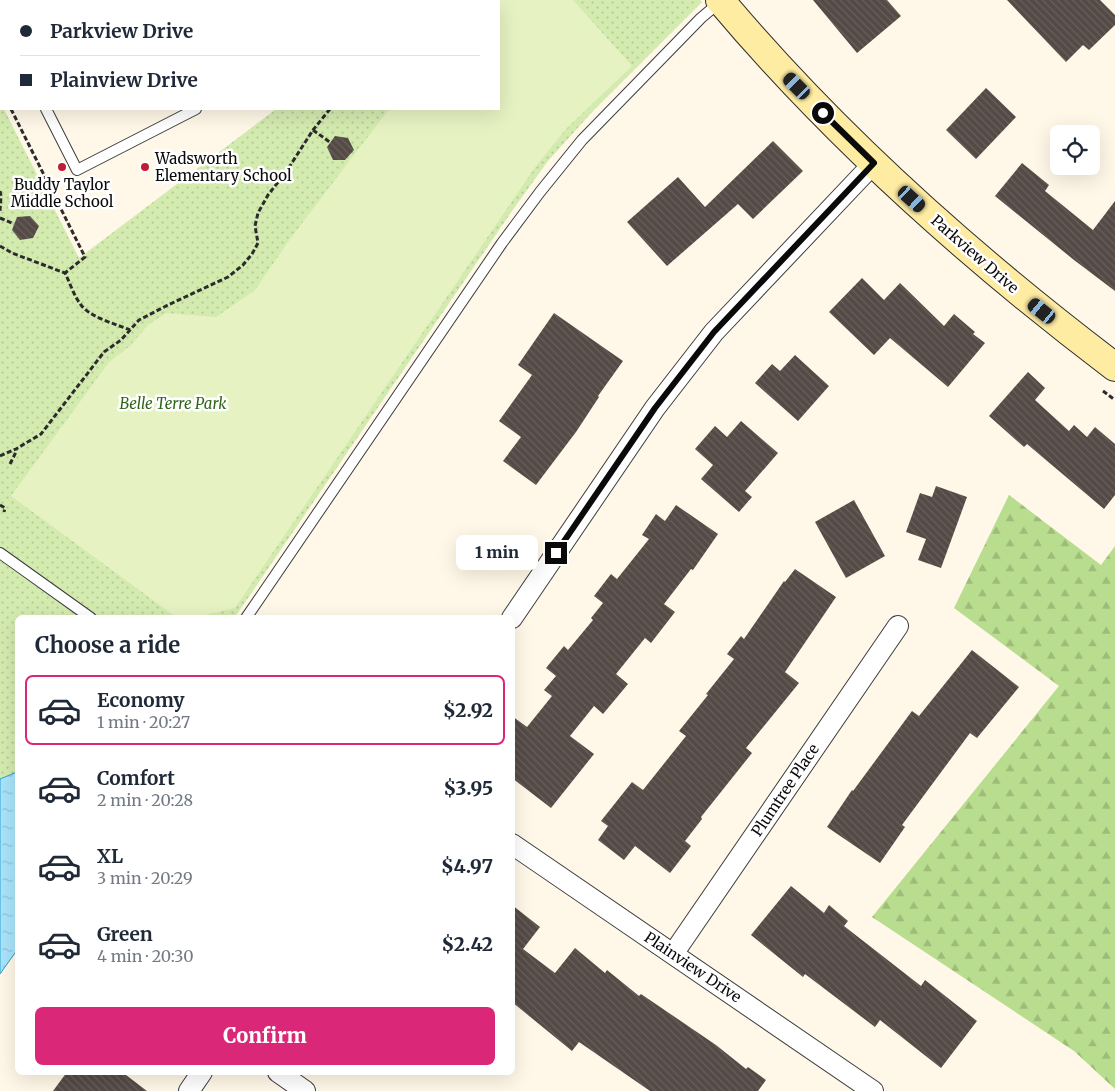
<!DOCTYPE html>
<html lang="en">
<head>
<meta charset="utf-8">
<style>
	:root { --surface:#fff; --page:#f2f2f3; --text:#1f2937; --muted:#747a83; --line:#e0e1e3; --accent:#db2777 }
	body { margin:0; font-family:Merriweather,serif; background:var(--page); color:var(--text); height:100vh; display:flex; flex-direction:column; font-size:19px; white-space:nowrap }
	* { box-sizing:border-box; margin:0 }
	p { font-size:16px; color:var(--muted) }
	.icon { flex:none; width:28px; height:28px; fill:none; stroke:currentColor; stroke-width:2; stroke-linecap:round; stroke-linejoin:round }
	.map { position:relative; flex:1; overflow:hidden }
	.drawer { position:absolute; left:15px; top:615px; width:500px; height:460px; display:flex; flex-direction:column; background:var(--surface); border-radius:8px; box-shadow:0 5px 20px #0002 }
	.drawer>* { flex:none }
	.top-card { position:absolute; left:0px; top:0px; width:500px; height:110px; box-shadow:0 5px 20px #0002; display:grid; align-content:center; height:110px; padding:0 20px; background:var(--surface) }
	.buttons { position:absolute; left:1050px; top:125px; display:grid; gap:10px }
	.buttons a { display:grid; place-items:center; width:50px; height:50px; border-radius:8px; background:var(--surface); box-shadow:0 5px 20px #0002; font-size:25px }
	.end { position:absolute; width:22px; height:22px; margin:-11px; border:6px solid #0a0a0a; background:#fff; box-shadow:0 0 0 2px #fff }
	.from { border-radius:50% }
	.bubble { position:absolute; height:35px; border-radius:8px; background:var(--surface); box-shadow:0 5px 20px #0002; font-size:16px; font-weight:800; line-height:35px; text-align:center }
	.car { position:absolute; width:15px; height:30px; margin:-15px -8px; border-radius:6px; box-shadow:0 0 4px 1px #0007; background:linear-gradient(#222 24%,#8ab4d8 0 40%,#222 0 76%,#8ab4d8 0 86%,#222 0) }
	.top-card b { display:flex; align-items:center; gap:18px; height:48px; font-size:19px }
	.top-card b+b { border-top:1px solid var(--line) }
	.top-card i { width:12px; height:12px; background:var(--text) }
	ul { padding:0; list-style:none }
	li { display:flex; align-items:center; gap:15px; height:70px; margin:0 10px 8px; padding:0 10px; border:2px solid transparent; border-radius:8px }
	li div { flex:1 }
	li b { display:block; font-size:19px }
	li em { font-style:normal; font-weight:800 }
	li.on { border-color:var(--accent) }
	li>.icon { width:45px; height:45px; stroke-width:1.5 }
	h2 { padding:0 20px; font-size:22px; line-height:60px }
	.primary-button { display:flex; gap:10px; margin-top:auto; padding:10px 20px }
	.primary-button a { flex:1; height:58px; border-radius:8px; background:var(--accent); color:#fff; font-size:20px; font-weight:800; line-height:58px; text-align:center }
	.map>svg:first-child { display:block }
	.forest { fill:url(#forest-firs) }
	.park { fill:url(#park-dots) }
	.pitch { fill:#e6f2c2 }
	.water { fill:url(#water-ripples); stroke:#2ca2d5 }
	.building { fill:url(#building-back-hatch) }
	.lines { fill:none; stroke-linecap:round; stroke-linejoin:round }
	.lane-casing { stroke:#3d3d3d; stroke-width:12 }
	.street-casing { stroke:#3d3d3d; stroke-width:22 }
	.secondary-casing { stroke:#2c2c2c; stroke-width:30 }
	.path { stroke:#2c2c2c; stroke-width:3; stroke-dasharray:5 2.5; stroke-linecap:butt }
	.lane { stroke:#fff; stroke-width:10 }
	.street { stroke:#fff; stroke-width:20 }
	.secondary { stroke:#ffeca3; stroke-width:28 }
	.route { stroke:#0a0a0a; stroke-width:6 }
	.poi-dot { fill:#c21b34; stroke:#fff; stroke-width:2 }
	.labels { text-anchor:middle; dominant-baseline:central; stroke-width:5; stroke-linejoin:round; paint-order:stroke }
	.poi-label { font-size:15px; fill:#0a0a0a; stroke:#fff; text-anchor:start }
	.street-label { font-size:15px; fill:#0a0a0a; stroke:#fff }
	.park-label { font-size:15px; font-style:italic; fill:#306518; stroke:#fff }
</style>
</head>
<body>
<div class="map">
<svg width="1115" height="1091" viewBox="0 0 1115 1091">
	<defs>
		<pattern id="forest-firs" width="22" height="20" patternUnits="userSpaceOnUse" patternTransform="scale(1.25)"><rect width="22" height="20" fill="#b9dd8e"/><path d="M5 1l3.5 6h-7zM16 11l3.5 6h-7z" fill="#9ebc79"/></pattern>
		<pattern id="park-dots" width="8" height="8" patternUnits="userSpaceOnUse" patternTransform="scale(1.25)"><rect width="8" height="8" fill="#d4ebb0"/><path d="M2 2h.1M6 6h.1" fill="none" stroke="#b5c896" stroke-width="1.8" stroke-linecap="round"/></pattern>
		<pattern id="water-ripples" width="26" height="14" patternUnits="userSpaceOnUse" patternTransform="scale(1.25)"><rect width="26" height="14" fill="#a9e4fa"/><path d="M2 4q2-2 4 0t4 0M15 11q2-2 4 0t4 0" fill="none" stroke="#90c2d5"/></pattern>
		<pattern id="building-back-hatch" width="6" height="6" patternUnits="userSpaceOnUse" patternTransform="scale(1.25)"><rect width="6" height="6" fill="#544a46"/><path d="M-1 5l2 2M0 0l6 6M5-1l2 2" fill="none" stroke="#68605c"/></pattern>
	</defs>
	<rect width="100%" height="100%" fill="#fff8e8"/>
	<!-- forest -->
	<path class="forest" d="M 1009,495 L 1101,565 L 1115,546 L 1115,1089 L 1074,1051 L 872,917 L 1059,686 L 954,608 Z"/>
	<!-- park -->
	<path class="park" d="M 420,0 L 700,0 L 702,2 L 593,111 L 548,161 L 512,211 L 235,617 L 18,618 L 18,950 L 0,974 L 0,100 L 1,102 L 1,109 L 4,109 L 79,258 L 276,109 L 499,109 L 499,1 L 418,1 Z"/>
	<!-- pitch -->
	<path class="pitch" d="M 498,0 L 573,0 L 632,66 L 565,130 L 536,166 L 235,608 L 197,617 L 176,617 L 11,496 L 109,362 L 130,346 L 148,325 L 166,313 L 216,317 L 255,290 L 290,239 L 389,109 L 499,109 L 499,1 L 497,1 Z"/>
	<!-- water -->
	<path class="water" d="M 17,772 L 17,950 L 0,974 L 0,779 Z"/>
	<!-- building -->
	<path class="building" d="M 813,0 L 887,0 L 901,16 L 857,53 Z
		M 1007,0 L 1100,0 L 1115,15 L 1115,25 L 1089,50 L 1083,45 L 1066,62 Z
		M 986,88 L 1016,117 L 976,159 L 946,130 Z
		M 335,136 L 348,138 L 354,150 L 345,160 L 333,160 L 327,147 Z
		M 773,141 L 803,171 L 753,219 L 738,204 L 667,266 L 627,222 L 678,177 L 705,207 Z
		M 1022,163 L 1049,185 L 1045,191 L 1093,230 L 1115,201 L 1115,291 L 1074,260 L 995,196 Z
		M 30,216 L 39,226 L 33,238 L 20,240 L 12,230 L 17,217 Z
		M 862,278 L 884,300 L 900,283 L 944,326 L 954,314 L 975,332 L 973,334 L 985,343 L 948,387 L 890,338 L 874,355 L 829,312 Z
		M 554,313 L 623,361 L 598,396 L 599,397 L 576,432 L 536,485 L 503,461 L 521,437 L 499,421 L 532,375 L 518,365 Z
		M 795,355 L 829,386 L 798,421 L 755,383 L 772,364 L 780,371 Z
		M 1028,372 L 1045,388 L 1035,400 L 1069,431 L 1074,425 L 1087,437 L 1095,427 L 1115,444 L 1115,495 L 1104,509 L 1027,444 L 1024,447 L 989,416 Z
		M 741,421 L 778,453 L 745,491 L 752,497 L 739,512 L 701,479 L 713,465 L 695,449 L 715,426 L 727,437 Z
		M 936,486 L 967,497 L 941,568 L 918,560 L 926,539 L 906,532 L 920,493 L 932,497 Z
		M 854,500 L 885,556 L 846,578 L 815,522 Z
		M 676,505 L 718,534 L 693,570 L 691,569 L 664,604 L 675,612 L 651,643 L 645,638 L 616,674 L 628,684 L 603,714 L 594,706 L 570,736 L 594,754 L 551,808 L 512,778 L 512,716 L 527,727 L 552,696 L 544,690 L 556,676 L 546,668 L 564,646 L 568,650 L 593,620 L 591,618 L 603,603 L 594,596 L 611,574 L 617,579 L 649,539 L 642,535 L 656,514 L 665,521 Z
		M 795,569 L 836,597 L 785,672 L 799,683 L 746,748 L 752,753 L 701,817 L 702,819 L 685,841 L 691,846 L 670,873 L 635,846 L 624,860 L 598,840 L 608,826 L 601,821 L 632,782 L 643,790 L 686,736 L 679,731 L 708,695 L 706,694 L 734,659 L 727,654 L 741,636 L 744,639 L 784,581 L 785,582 Z
		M 972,650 L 1019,687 L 977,738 L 970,733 L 902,825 L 905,827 L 880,863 L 827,827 L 852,790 L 853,791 L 912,711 L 919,716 Z
		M 791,886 L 824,913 L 829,905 L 848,921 L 844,926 L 921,986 L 925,980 L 977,1021 L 941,1068 L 880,1020 L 875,1027 L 805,974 L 803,977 L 751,935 Z
		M 512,905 L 540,927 L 523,949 L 555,973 L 575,948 L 605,973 L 607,970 L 639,996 L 641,994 L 716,1045 L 746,1069 L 748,1067 L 766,1080 L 758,1091 L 650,1091 L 579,1042 L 572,1051 L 512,1002 Z
		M 67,1072 L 122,1072 L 147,1091 L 53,1091 Z"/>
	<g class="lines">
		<!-- lane casing -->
		<g class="lane-casing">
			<path id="lane" d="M 388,1 L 389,0
				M 0,47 L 1,46
				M 46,109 L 77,170 L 196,109
				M 0,553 L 91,618
				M 246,618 L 502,243 L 540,192 L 582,140 L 701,18 L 720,2"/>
		</g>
		<!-- street casing -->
		<g class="street-casing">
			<path id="street" d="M 512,618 L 655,408 L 714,332 L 874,163
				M 512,844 L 873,1091
				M 673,954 L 898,626
				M 278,1072 L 305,1091
				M 189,1091 L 202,1072"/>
		</g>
		<!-- secondary casing -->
		<g class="secondary-casing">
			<path id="secondary" d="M 720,0 C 836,138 971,258 1115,367"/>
		</g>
		<!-- path -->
		<path class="path" d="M 442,1 L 444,0
			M 0,87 L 1,90
			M 11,109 L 85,257 L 65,273
			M 313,130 L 331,143
			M 0,191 L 1,196 L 0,211
			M 0,218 L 14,224
			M 0,246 L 12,253 L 65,273 C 70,283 74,296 81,305 C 91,318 116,324 130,330
			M 1103,391 L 1115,400
			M 0,456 L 16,449 L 41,434 L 104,352 L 121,340 L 139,320 L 168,305 L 228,277 L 243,265 L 252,254 L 258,243 L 255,226 L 258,213 L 268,195 L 286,172 L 313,130 L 330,109
			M 10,464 L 16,452 L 16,449
			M 0,505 L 5,508 L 4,512"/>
		<!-- lane -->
		<use href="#lane" class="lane"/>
		<!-- street -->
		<use href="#street" class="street"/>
		<!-- secondary -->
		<use href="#secondary" class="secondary"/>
	</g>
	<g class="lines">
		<!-- route -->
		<path class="route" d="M 556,553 L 655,408 L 714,332 L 874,163 L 823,113"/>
	</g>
	<!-- markers -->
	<g class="poi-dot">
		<circle cx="62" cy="167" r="5"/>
		<circle cx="145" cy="167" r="5"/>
	</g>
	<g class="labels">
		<!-- poi labels -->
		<g class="poi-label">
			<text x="155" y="158">Wadsworth<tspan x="155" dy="17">Elementary School</tspan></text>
			<text x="62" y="184" text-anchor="middle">Buddy Taylor<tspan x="62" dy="17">Middle School</tspan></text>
		</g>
		<!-- street labels -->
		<g class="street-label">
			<text transform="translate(975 254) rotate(41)">Parkview Drive</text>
			<text transform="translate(785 790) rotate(-56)">Plumtree Place</text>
			<text transform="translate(693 967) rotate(34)">Plainview Drive</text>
		</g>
		<!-- park labels -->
		<g class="park-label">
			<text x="173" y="403">Belle Terre Park</text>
		</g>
	</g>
</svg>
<div class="buttons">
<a><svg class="icon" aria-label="locate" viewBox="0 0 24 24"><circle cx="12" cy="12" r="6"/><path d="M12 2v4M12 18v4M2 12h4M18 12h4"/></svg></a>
</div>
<i class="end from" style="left:823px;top:113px"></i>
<i class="end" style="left:556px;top:553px"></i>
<div class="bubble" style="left:456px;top:535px;width:82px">1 min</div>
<i class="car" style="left:797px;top:86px;rotate:315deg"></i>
<i class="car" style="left:912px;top:199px;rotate:132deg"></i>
<i class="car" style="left:1042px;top:311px;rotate:309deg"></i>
<div class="top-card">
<b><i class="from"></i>Parkview Drive</b>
<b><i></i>Plainview Drive</b>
</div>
<section class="drawer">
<h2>Choose a ride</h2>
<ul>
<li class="on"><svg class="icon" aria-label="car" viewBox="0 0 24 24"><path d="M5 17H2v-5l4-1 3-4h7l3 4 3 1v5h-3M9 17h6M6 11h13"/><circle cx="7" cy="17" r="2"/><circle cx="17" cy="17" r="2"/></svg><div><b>Economy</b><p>1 min · 20:27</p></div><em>$2.92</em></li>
<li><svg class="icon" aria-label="car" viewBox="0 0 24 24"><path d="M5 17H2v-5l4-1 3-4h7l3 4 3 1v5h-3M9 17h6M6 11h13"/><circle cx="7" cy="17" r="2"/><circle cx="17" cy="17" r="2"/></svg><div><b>Comfort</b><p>2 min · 20:28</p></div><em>$3.95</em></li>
<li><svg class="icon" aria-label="car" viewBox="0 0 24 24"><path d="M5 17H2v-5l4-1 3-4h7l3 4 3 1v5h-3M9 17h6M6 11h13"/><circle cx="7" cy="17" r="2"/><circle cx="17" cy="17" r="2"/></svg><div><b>XL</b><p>3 min · 20:29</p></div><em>$4.97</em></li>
<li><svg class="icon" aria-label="car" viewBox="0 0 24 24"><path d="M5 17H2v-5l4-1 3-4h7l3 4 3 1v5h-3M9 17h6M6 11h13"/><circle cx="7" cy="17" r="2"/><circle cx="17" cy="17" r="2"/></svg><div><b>Green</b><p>4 min · 20:30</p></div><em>$2.42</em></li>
</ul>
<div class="primary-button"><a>Confirm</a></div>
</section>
</div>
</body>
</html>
